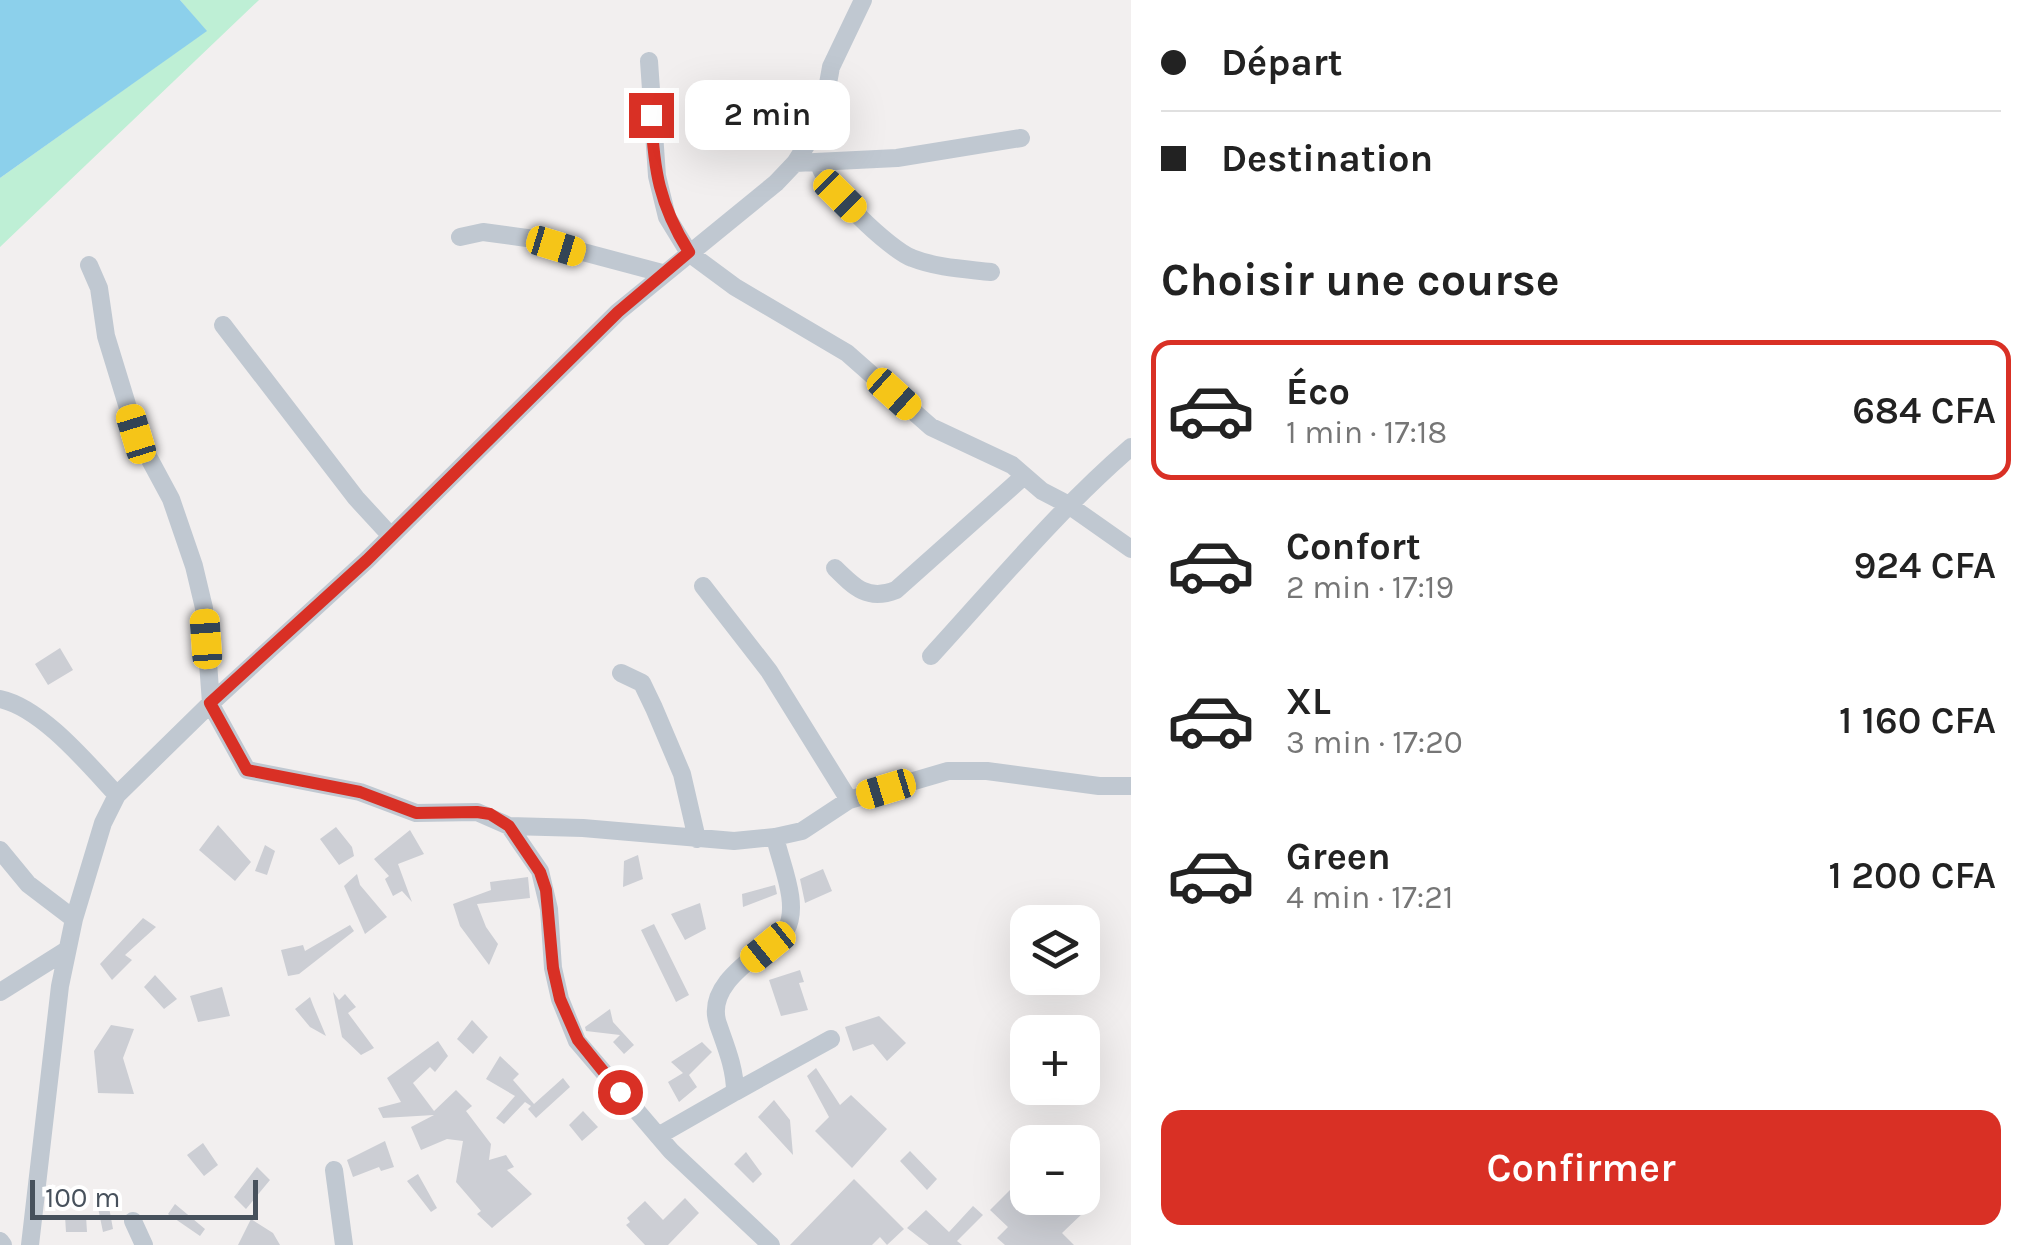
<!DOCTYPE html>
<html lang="fr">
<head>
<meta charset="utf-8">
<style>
	:root { --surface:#fff; --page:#f2f2f2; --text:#222; --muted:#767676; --line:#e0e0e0; --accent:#d93025 }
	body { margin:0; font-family:Karla,sans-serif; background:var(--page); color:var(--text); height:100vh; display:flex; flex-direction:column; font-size:38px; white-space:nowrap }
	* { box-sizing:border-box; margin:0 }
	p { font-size:32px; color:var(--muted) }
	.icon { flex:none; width:55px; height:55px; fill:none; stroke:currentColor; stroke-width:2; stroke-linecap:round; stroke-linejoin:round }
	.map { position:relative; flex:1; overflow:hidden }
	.side { display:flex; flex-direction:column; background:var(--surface); width:900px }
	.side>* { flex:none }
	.banner { display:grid; align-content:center; height:220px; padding:0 30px; background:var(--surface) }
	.tools { position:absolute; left:1010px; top:905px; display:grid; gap:20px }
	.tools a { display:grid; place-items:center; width:90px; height:90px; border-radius:20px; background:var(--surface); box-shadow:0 10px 40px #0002; font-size:50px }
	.scale { position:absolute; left:30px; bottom:25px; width:228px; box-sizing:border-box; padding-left:10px; border:5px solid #47515c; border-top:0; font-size:28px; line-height:35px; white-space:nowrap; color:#47515c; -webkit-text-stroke:8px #fff; paint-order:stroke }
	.end { position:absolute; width:45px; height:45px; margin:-22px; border:12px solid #d93025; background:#fff; box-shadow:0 0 0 5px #fff }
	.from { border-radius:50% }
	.bubble { position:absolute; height:70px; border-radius:20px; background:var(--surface); box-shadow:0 10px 40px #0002; font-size:32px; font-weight:600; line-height:70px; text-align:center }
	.car { position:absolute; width:30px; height:60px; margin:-30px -15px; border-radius:12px; box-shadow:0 0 8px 2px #0007; background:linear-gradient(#f5c518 24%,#345 0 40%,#f5c518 0 76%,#345 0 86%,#f5c518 0) }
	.banner b { display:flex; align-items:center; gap:35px; height:95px; font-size:38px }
	.banner b+b { border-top:2px solid var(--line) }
	.banner i { width:25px; height:25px; background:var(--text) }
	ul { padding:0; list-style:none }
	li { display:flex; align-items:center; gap:30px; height:140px; margin:0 20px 15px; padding:0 10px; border:5px solid transparent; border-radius:20px }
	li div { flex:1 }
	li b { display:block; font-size:38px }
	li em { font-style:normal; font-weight:600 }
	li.current { border-color:var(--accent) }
	li>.icon { width:90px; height:90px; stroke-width:1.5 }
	h2 { padding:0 30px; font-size:45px; line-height:120px }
	.action { display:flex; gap:20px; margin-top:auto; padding:20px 30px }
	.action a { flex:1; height:115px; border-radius:20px; background:var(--accent); color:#fff; font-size:40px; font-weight:600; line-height:115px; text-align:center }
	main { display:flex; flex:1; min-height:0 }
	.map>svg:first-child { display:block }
	.green { fill:#beefd5 }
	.water { fill:#8cd0eb }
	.building { fill:#ccced4 }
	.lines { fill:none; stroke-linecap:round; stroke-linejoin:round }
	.street { stroke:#c0c8d1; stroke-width:18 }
	.route { stroke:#d93025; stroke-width:12 }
</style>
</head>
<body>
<main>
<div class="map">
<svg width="1131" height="1245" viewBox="0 0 1131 1245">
	<rect width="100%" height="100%" fill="#f2efef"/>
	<!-- green -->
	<path class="green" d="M 180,0 L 259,0 L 0,247 L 0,178 L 206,31 Z"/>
	<!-- water -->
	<path class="water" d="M 0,0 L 180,0 L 207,31 L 0,178 Z"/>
	<!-- building -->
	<path class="building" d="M 60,648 L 73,670 L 48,685 L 35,664 Z
		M 218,825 L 251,862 L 235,881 L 199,850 Z
		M 336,827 L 352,847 L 354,856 L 339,865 L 320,839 Z
		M 410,830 L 424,854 L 398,864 L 412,902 L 402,891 L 393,896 L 385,879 L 389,876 L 374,859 Z
		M 265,845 L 275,851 L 267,875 L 255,871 Z
		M 638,855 L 643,879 L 623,887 L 624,861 Z
		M 823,869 L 832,891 L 805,903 L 800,879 Z
		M 357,874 L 360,885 L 387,917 L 365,934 L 344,886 Z
		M 528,877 L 530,898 L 477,904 L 486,927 L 498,944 L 489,965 L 460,926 L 453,904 L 491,890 L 490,882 Z
		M 775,885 L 777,894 L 743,907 L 742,894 Z
		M 700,903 L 706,929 L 685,940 L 671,914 Z
		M 143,918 L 156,927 L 125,955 L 132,960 L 112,980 L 100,964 Z
		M 654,924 L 689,995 L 676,1002 L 641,930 Z
		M 350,925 L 354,931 L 299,974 L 288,976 L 281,950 L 303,945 L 305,951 Z
		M 800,970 L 804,982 L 799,983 L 808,1010 L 781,1016 L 769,980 Z
		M 155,975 L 177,999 L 164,1009 L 144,987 Z
		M 222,987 L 230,1016 L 198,1022 L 190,996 Z
		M 333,992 L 339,1000 L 345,994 L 356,1007 L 348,1013 L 374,1048 L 361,1055 L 342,1037 Z
		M 310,997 L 313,1005 L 326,1036 L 310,1027 L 295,1009 Z
		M 610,1009 L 613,1022 L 634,1045 L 624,1054 L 613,1042 L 620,1035 L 586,1031 L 585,1027 Z
		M 879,1016 L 906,1043 L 887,1061 L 873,1044 L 853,1051 L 845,1027 Z
		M 472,1020 L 488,1037 L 473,1054 L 457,1039 Z
		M 111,1025 L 134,1029 L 123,1058 L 134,1094 L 98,1093 L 94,1051 Z
		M 438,1041 L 448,1056 L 435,1072 L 430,1067 L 413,1083 L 434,1111 L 456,1090 L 472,1106 L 466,1111 L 491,1144 L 489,1160 L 506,1155 L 514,1167 L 507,1170 L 532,1194 L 492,1228 L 477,1214 L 481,1211 L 456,1182 L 463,1141 L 447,1139 L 421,1150 L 411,1127 L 434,1115 L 383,1118 L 378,1108 L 401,1102 L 387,1078 Z
		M 702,1042 L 712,1052 L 689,1075 L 697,1087 L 679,1102 L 668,1082 L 683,1073 L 671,1062 Z
		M 500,1056 L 519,1074 L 513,1080 L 534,1104 L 563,1078 L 570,1087 L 536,1118 L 528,1109 L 531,1106 L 525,1102 L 504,1124 L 496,1118 L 515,1096 L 486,1079 Z
		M 816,1068 L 840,1105 L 851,1095 L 887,1129 L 852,1168 L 815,1131 L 829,1117 L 807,1076 Z
		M 774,1100 L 790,1120 L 793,1155 L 758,1117 Z
		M 583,1111 L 598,1127 L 582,1141 L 569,1125 Z
		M 385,1141 L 394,1167 L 381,1171 L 379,1167 L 353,1177 L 347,1160 Z
		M 203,1143 L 218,1165 L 204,1176 L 187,1155 Z
		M 910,1151 L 937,1179 L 927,1190 L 900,1161 Z
		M 746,1152 L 762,1174 L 753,1183 L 734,1164 Z
		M 257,1167 L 270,1180 L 246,1209 L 234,1197 Z
		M 418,1174 L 437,1208 L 431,1212 L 407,1181 Z
		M 854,1179 L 904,1229 L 887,1245 L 880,1237 L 872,1245 L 790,1245 Z
		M 1011,1189 L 1021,1199 L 1052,1198 L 1064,1209 L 1072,1201 L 1084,1212 L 1062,1233 L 1074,1245 L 1005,1245 L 997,1238 L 1008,1227 L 990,1210 Z
		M 107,1196 L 113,1229 L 103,1232 L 96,1198 Z
		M 685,1198 L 699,1213 L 668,1245 L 645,1245 L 626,1225 L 630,1222 L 627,1218 L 645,1201 L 663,1220 Z
		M 175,1204 L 205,1229 L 200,1236 L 168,1214 Z
		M 973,1206 L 983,1215 L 957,1241 L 962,1245 L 929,1245 L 907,1228 L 926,1210 L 949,1232 Z
		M 65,1216 L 86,1216 L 87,1232 L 66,1232 Z
		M 251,1219 L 273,1233 L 280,1245 L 238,1245 Z"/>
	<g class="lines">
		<!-- street -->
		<path class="street" d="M 649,61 L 657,176 L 667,217 L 689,253 L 735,287 L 847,353 L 931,427 L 1012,465 L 1042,491 L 1067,504 L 1131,549
			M 795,163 L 897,158 L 1021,138
			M 819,163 C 823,186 890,250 912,258 C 937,268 965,269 991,272
			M 460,237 L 483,232 L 534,239 L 662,273
			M 89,265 L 99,288 L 106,336 L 136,434 L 171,499 L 194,566 L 204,608 L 211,703
			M 223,325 L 356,498 L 390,535
			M 835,568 C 855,588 868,601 896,590 L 1024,476
			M 703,586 L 769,671 L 849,800
			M 931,656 C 996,585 1058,510 1131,447
			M 621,673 L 642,683 L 654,708 L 682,774 L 697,839
			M 0,699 C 42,708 88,764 117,795
			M 210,703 L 247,770 L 360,792 L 416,813 L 477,812 L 509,826 L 540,871 L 549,909 L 553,968 L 560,999 L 577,1041 L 671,1151 L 771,1245
			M 509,826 L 583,828 L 734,841 L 775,837 L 802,831 L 849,800 L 948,771 L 987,771 L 1099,786 L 1131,786
			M 0,850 L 28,884 L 74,919
			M 0,992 L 67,950
			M 735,1092 L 831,1039
			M 658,1136 L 735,1092 C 735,1068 726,1047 718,1024 C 704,983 760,955 786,930 C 800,904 781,865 775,837
			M 334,1170 L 344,1245
			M 133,1221 L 144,1245
			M 0,1241 L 3,1245
			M 30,1245 L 60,986 L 74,919 L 103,823 L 117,795 L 211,703 L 367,560 L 618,312 L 776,183 L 795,163 L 821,122 L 831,67 L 863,0"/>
	</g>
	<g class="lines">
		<!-- route -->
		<path class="route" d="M 620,1092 L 578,1040 L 560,999 L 553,968 L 546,890 L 540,872 L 509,826 L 490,814 L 477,812 L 416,813 L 360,792 L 247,770 L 210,703 L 367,560 L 618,312 L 689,252 C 659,204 654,171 651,115"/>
	</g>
</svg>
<div class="tools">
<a><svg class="icon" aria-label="layers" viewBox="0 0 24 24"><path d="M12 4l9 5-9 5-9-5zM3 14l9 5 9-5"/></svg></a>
<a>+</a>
<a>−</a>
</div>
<div class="scale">100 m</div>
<i class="end from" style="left:620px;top:1092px"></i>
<i class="end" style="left:651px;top:115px"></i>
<div class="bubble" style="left:685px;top:80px;width:165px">2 min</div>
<i class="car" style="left:840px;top:196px;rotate:135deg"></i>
<i class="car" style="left:556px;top:246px;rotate:107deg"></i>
<i class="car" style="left:894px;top:394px;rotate:132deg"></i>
<i class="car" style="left:136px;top:434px;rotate:343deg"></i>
<i class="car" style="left:206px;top:639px;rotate:356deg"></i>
<i class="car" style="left:886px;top:789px;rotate:253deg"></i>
<i class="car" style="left:768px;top:947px;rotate:231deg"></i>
</div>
<section class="side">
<div class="banner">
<b><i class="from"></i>Départ</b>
<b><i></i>Destination</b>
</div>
<h2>Choisir une course</h2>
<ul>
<li class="current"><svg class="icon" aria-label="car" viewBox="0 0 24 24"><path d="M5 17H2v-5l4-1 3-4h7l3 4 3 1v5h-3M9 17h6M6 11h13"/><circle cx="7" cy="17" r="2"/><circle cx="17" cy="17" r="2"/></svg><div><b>Éco</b><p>1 min · 17:18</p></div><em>684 CFA</em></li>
<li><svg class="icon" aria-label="car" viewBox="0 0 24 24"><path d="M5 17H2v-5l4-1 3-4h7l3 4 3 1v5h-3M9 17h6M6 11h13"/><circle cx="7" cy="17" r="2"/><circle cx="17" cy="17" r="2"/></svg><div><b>Confort</b><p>2 min · 17:19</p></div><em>924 CFA</em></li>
<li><svg class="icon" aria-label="car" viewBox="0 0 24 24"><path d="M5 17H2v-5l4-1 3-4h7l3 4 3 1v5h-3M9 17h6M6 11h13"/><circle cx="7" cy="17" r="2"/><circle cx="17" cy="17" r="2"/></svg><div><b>XL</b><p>3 min · 17:20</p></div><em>1 160 CFA</em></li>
<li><svg class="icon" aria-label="car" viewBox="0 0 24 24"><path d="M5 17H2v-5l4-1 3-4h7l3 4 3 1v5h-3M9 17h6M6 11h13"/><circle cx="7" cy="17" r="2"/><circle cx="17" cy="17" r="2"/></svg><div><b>Green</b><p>4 min · 17:21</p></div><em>1 200 CFA</em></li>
</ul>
<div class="action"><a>Confirmer</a></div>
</section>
</main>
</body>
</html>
